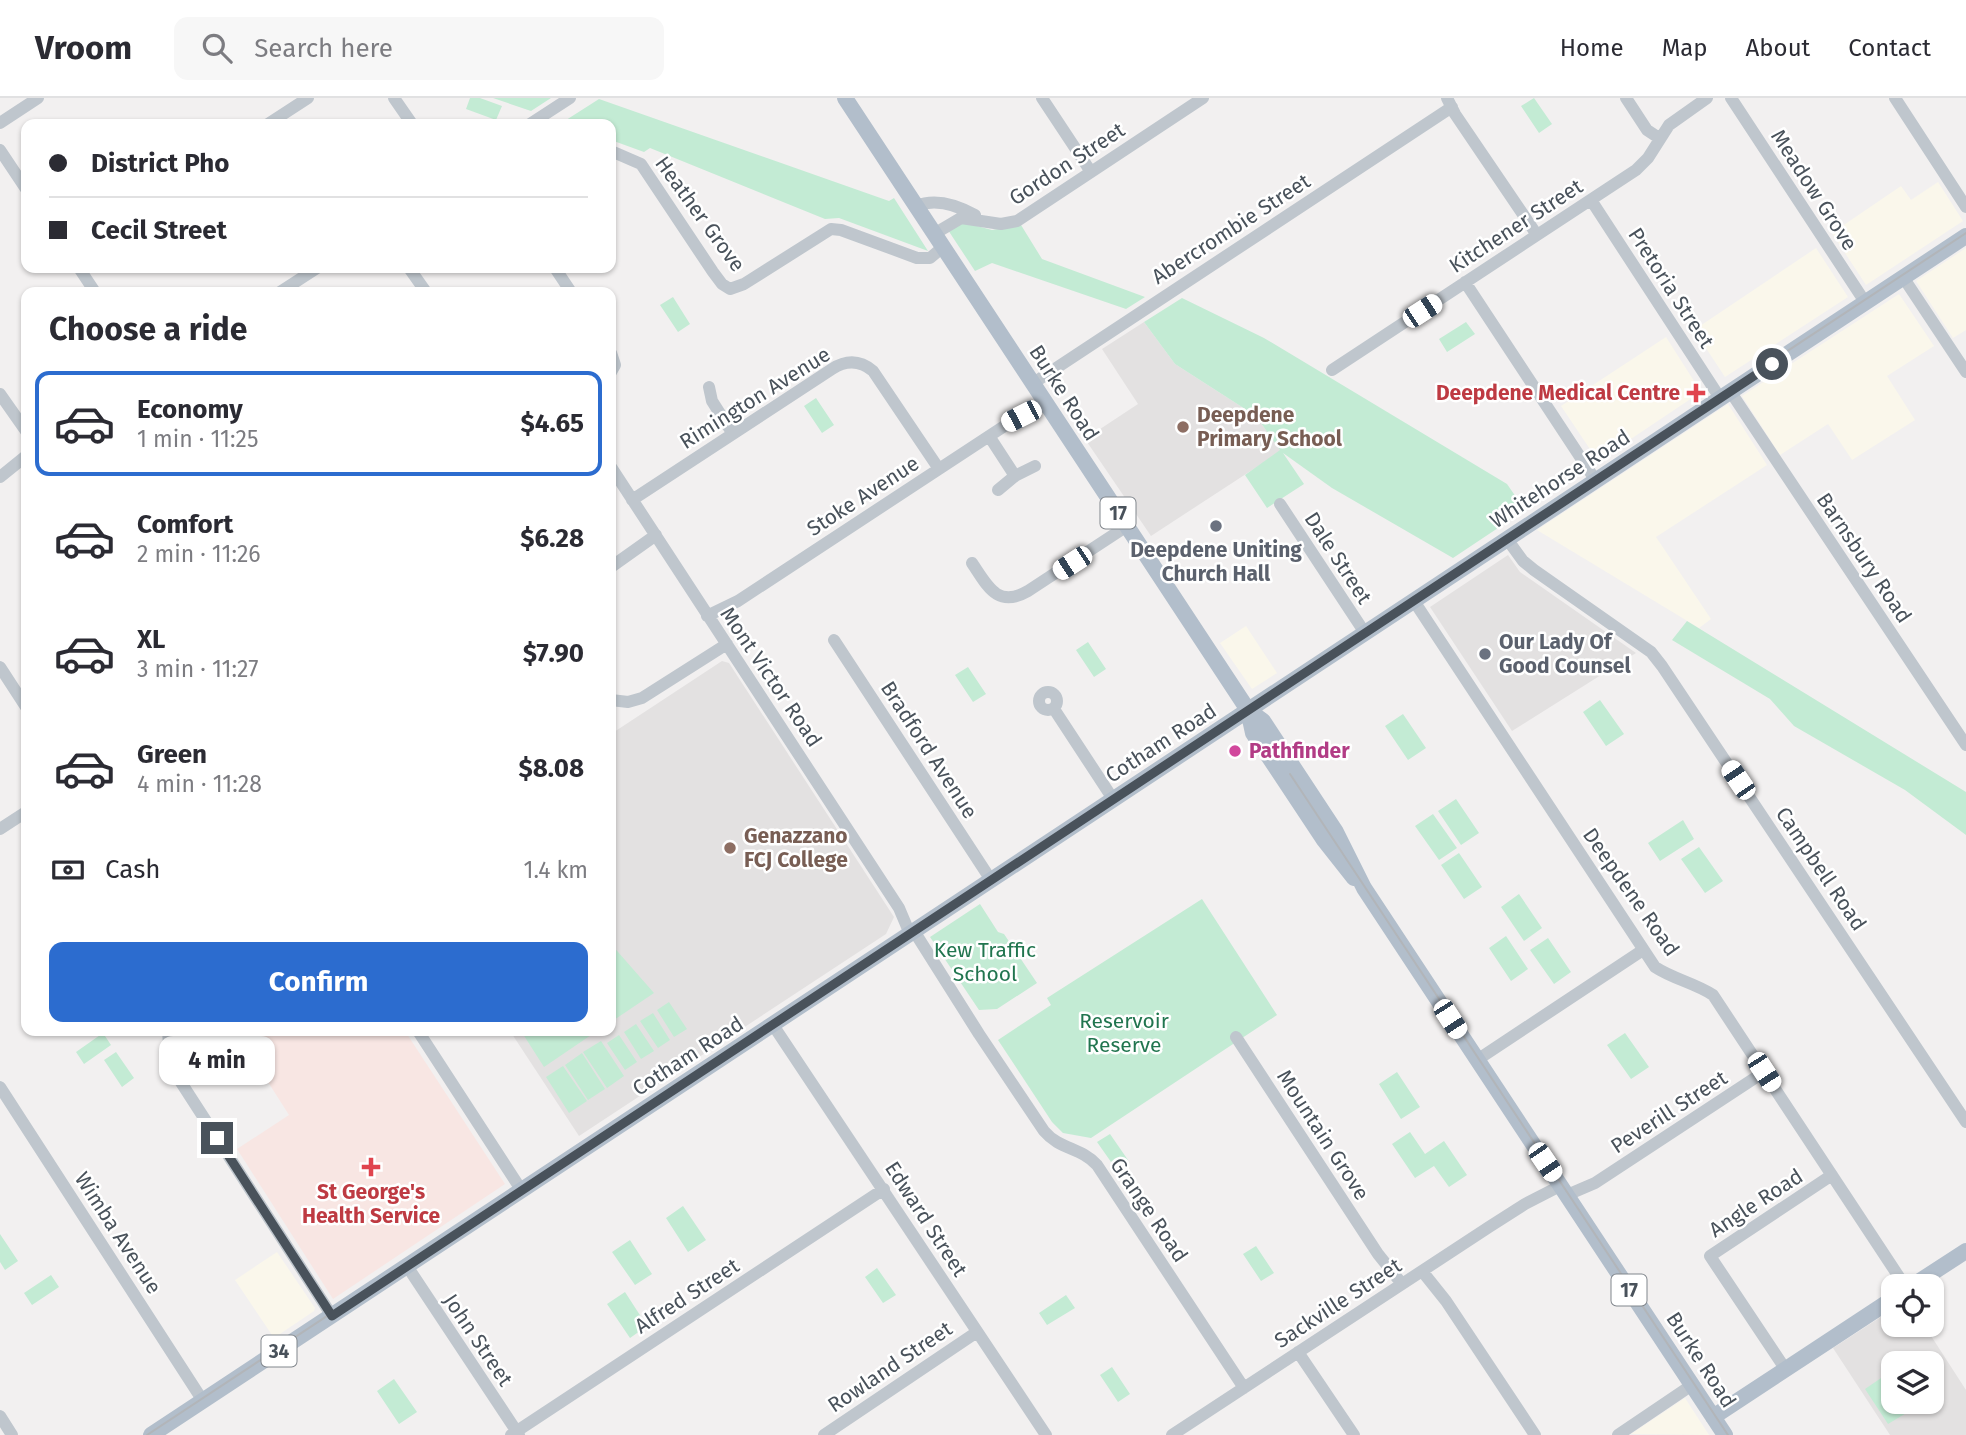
<!DOCTYPE html>
<html lang="en">
<head>
<meta charset="utf-8">
<style>
	:root { --surface:#fff; --page:#f7f7f7; --text:#2b2b33; --muted:#7c7c81; --line:#e1e1e2; --accent:#2c6ccf }
	body { margin:0; font-family:"Fira Sans",sans-serif; background:var(--page); color:var(--text); height:100vh; display:flex; flex-direction:column; font-size:26px; white-space:nowrap }
	* { box-sizing:border-box; margin:0 }
	p { font-size:23px; color:var(--muted) }
	.icon { flex:none; width:38px; height:38px; fill:none; stroke:currentColor; stroke-width:2; stroke-linecap:round; stroke-linejoin:round }
	.map { position:relative; flex:1; overflow:hidden }
	.sheet { position:absolute; left:21px; top:189px; width:595px; height:749px; display:flex; flex-direction:column; background:var(--surface); border-radius:14px; box-shadow:0 2px 5px #0004 }
	.sheet>* { flex:none }
	.guide { position:absolute; left:21px; top:21px; width:595px; height:154px; border-radius:14px; box-shadow:0 2px 5px #0004; display:grid; align-content:center; height:154px; padding:0 28px; background:var(--surface) }
	.controls { position:absolute; left:1881px; top:1176px; display:grid; gap:14px }
	.controls a { display:grid; place-items:center; width:63px; height:63px; border-radius:14px; background:var(--surface); box-shadow:0 2px 5px #0004; font-size:35px }
	.end { position:absolute; width:32px; height:32px; margin:-16px; border:9px solid #49525b; background:#fff; box-shadow:0 0 0 4px #fff }
	.from { border-radius:50% }
	.bubble { position:absolute; height:49px; border-radius:14px; background:var(--surface); box-shadow:0 2px 5px #0004; font-size:23px; font-weight:700; line-height:49px; text-align:center }
	.car { position:absolute; width:21px; height:42px; margin:-21px -10px; border-radius:9px; box-shadow:0 0 5px 2px #0007; background:linear-gradient(#fff 24%,#345 0 40%,#fff 0 76%,#345 0 86%,#fff 0) }
	.guide b { display:flex; align-items:center; gap:24px; height:66px; font-size:26px }
	.guide b+b { border-top:2px solid var(--line) }
	.guide i { width:18px; height:18px; background:var(--text) }
	ul { padding:0; list-style:none }
	li { display:flex; align-items:center; gap:21px; height:105px; margin:0 14px 10px; padding:0 14px; border:4px solid transparent; border-radius:14px }
	li div { flex:1 }
	li b { display:block; font-size:26px }
	li em { font-style:normal; font-weight:700 }
	li.on { border-color:var(--accent) }
	li>.icon { width:63px; height:63px; stroke-width:1.5 }
	h2 { padding:0 28px; font-size:32px; line-height:84px }
	.pay { display:flex; align-items:center; gap:18px; height:77px; padding:0 28px; font-size:26px }
	.pay p { margin-inline-start:auto }
	.cta { display:flex; gap:14px; margin-top:auto; padding:14px 28px }
	.cta a { flex:1; height:80px; border-radius:14px; background:var(--accent); color:#fff; font-size:28px; font-weight:700; line-height:80px; text-align:center }
	header { display:flex; align-items:center; gap:42px; box-sizing:border-box; height:98px; padding:0 35px; background:var(--surface); border-bottom:2px solid var(--line) }
	header strong { font-size:33px }
	nav { display:flex; gap:38px; margin-inline-start:auto; font-size:24px }
	.search { width:490px; height:63px; background:var(--page); display:flex; align-items:center; gap:18px; box-sizing:border-box; padding:0 24px; border-radius:14px; color:var(--muted); font-size:26px }
	.map>svg:first-child { display:block }
	.commercial { fill:#faf7eb }
	.education { fill:#e3e1e1; fill-rule:evenodd }
	.medical { fill:#f8e6e3 }
	.green { fill:#c3ebd4 }
	.lines { fill:none; stroke-linecap:round; stroke-linejoin:round }
	.minor { stroke:#bfc6cd; stroke-width:12 }
	.major { stroke:#b2becb; stroke-width:16 }
	.tram { stroke:#b2b5b9; stroke-width:2 }
	.route { stroke:#49525b; stroke-width:9 }
	.health-dot { fill:#e0444e; stroke:#fff; stroke-width:2.5 }
	.education-dot { fill:#8d6e63; stroke:#fff; stroke-width:2.5 }
	.worship-dot { fill:#6b7280; stroke:#fff; stroke-width:2.5 }
	.hotel-dot { fill:#d1479c; stroke:#fff; stroke-width:2.5 }
	.labels { text-anchor:middle; dominant-baseline:central; stroke-width:5; stroke-linejoin:round; paint-order:stroke }
	.shield { fill:#fff; stroke:#80868c; stroke-width:2 }
	.shield-label { font-size:19px; font-weight:bold; fill:#49525b }
	.street-label { font-size:21px; fill:#49525b; stroke:#fff }
	.health-label { font-size:21px; font-weight:bold; fill:#be3a42; stroke:#fff; text-anchor:end }
	.education-label { font-size:21px; font-weight:bold; fill:#785e54; stroke:#fff; text-anchor:start }
	.worship-label { font-size:21px; font-weight:bold; fill:#5b616d; stroke:#fff }
	.hotel-label { font-size:21px; font-weight:bold; fill:#b23c85; stroke:#fff; text-anchor:start }
	.park-label { font-size:21px; fill:#21754f; stroke:#fff }
</style>
</head>
<body>
<header>
<strong>Vroom</strong>
<div class="search"><svg class="icon" aria-label="search" viewBox="0 0 24 24"><circle cx="10" cy="10" r="6"/><path d="M15 15l6 6"/></svg>Search here</div>
<nav><a>Home</a><a>Map</a><a>About</a><a>Contact</a></nav>
</header>
<div class="map">
<svg width="1966" height="1337" viewBox="0 0 1966 1337">
	<rect width="100%" height="100%" fill="#f2f0f0"/>
	<!-- commercial -->
	<path class="commercial" d="M 1938,84 L 1963,123 L 1866,187 L 1832,135 L 1901,88 L 1911,102 Z
		M 1816,150 L 1848,199 L 1725,279 L 1694,232 Z
		M 1966,150 L 1966,232 L 1953,240 L 1916,183 Z
		M 1899,196 L 1934,248 L 1887,278 L 1915,322 L 1852,362 L 1828,326 L 1780,357 L 1742,298 Z
		M 1666,239 L 1701,294 L 1598,363 L 1561,308 Z
		M 1728,306 L 1767,367 L 1656,439 L 1711,521 L 1699,530 L 1537,432 Z
		M 1246,528 L 1277,575 L 1252,591 L 1220,545 Z
		M 277,1154 L 315,1210 L 314,1213 L 274,1240 L 235,1182 Z
		M 1685,1300 L 1709,1337 L 1631,1336 Z"/>
	<!-- education -->
	<path class="education" d="M 1144,224 L 1175,266 L 1256,318 L 1281,353 L 1151,438 L 1085,341 L 1138,306 L 1102,251 Z
		M 1508,457 L 1520,474 L 1636,555 L 1512,633 L 1430,509 Z
		M 722,563 L 729,565 L 894,819 L 886,836 L 579,1038 L 510,933 L 611,933 L 611,636 Z
		M 1893,1211 L 1894,1227 L 1924,1227 L 1966,1292 L 1966,1337 L 1890,1337 L 1833,1250 ZM 1894,1265 L 1932,1265 L 1932,1304 L 1894,1304 Z"/>
	<!-- medical -->
	<path class="medical" d="M 239,933 L 405,933 L 505,1086 L 333,1201 L 237,1051 L 289,1017 L 245,948 L 248,946 Z"/>
	<!-- green -->
	<path class="green" d="M 470,0 L 480,0 L 502,8 L 496,22 L 466,11 Z
		M 493,0 L 551,0 L 531,13 Z
		M 1534,0 L 1552,26 L 1539,35 L 1521,8 Z
		M 599,1 L 889,103 L 894,100 L 928,153 L 839,120 L 825,121 L 650,50 L 644,54 L 611,42 L 611,26 L 563,24 Z
		M 962,124 L 992,132 L 1021,127 L 1042,161 L 1145,199 L 1126,211 L 992,165 L 975,173 L 948,132 Z
		M 673,199 L 690,226 L 678,234 L 660,207 Z
		M 1182,200 L 1264,240 L 1507,386 L 1525,412 L 1453,460 L 1332,390 L 1283,355 L 1304,386 L 1267,410 L 1245,377 L 1280,352 L 1256,318 L 1175,266 L 1144,224 Z
		M 1466,224 L 1475,236 L 1447,254 L 1439,241 Z
		M 816,300 L 834,327 L 822,335 L 804,308 Z
		M 1687,523 L 1966,694 L 1966,737 L 1905,692 L 1794,628 L 1770,601 L 1672,542 Z
		M 1088,544 L 1106,571 L 1094,579 L 1076,552 Z
		M 968,569 L 986,596 L 973,604 L 955,577 Z
		M 1600,602 L 1624,636 L 1606,648 L 1583,614 Z
		M 1403,616 L 1426,650 L 1408,662 L 1385,628 Z
		M 1456,701 L 1479,735 L 1461,747 L 1438,713 Z
		M 1433,716 L 1457,750 L 1439,762 L 1415,728 Z
		M 1683,722 L 1694,741 L 1660,763 L 1648,745 Z
		M 1699,749 L 1723,783 L 1705,795 L 1681,761 Z
		M 1459,755 L 1482,789 L 1464,801 L 1441,767 Z
		M 1519,796 L 1542,830 L 1524,843 L 1501,809 Z
		M 1202,801 L 1277,917 L 1091,1040 L 1063,1035 L 1052,1024 L 998,942 L 1051,907 L 1047,900 Z
		M 980,806 L 998,834 L 1004,836 L 1037,885 L 997,911 L 979,912 L 930,839 Z
		M 1506,838 L 1528,871 L 1511,883 L 1489,850 Z
		M 1548,840 L 1571,874 L 1554,886 L 1530,852 Z
		M 611,846 L 654,895 L 611,924 Z
		M 669,904 L 687,931 L 674,939 L 657,912 Z
		M 653,915 L 670,942 L 658,950 L 640,923 Z
		M 636,926 L 654,953 L 641,961 L 624,934 Z
		M 521,933 L 597,933 L 544,969 Z
		M 103,935 L 111,947 L 84,966 L 76,954 Z
		M 1625,935 L 1649,969 L 1631,981 L 1607,947 Z
		M 619,937 L 637,964 L 625,972 L 607,945 Z
		M 601,943 L 624,978 L 607,990 L 583,954 Z
		M 116,954 L 134,980 L 122,989 L 104,962 Z
		M 582,955 L 605,991 L 588,1002 L 565,967 Z
		M 563,968 L 587,1003 L 569,1015 L 546,979 Z
		M 1397,974 L 1420,1009 L 1401,1021 L 1379,986 Z
		M 1410,1034 L 1425,1056 L 1444,1043 L 1467,1077 L 1449,1089 L 1434,1068 L 1415,1080 L 1392,1046 Z
		M 1110,1036 L 1128,1062 L 1116,1071 L 1097,1044 Z
		M 683,1108 L 706,1142 L 688,1154 L 666,1120 Z
		M 0,1136 L 18,1163 L 5,1172 L 0,1164 Z
		M 630,1142 L 652,1176 L 635,1187 L 612,1154 Z
		M 1256,1148 L 1274,1175 L 1261,1183 L 1243,1156 Z
		M 877,1170 L 896,1197 L 883,1205 L 865,1179 Z
		M 51,1177 L 59,1189 L 32,1207 L 24,1195 Z
		M 625,1194 L 647,1228 L 630,1240 L 607,1206 Z
		M 1066,1197 L 1075,1210 L 1047,1227 L 1039,1215 Z
		M 1112,1269 L 1130,1296 L 1118,1304 L 1100,1277 Z
		M 1884,1278 L 1893,1292 L 1894,1304 L 1901,1304 L 1908,1314 L 1888,1326 L 1865,1291 Z
		M 394,1281 L 417,1314 L 399,1326 L 377,1293 Z"/>
	<g class="lines">
		<!-- minor -->
		<path class="minor" d="M 394,0 L 412,26
			M 1042,0 L 1091,74
			M 1447,0 L 1455,16 L 1537,137
			M 1626,0 L 1647,32 L 1659,40
			M 1731,0 L 1865,204
			M 1895,0 L 1966,109
			M 0,25 L 38,0
			M 268,26 L 308,0
			M 530,26 L 570,0
			M 0,52 L 26,91
			M 611,53 L 641,66 L 713,174 L 722,186 L 730,191 L 744,186 L 831,131 L 841,132 L 917,160 L 930,160 L 943,149
			M 1591,102 L 1720,300
			M 916,108 C 935,100 957,107 975,117
			M 934,136 L 961,120 L 1001,126 L 1017,123 L 1203,0
			M 79,170 L 95,194
			M 409,170 L 426,194
			M 555,170 L 571,194
			M 1903,179 L 1966,274
			M 1465,184 L 1596,383
			M 280,194 L 317,170
			M 611,255 L 615,267 L 611,274
			M 1332,272 L 1636,72 L 1648,60 L 1669,27 L 1707,0
			M 1032,286 L 1452,9
			M 709,289 L 712,303 L 733,336
			M 1730,293 L 1966,647
			M 0,296 L 26,333
			M 989,338 L 1015,378
			M 611,369 L 899,810 L 910,836
			M 0,379 L 26,358
			M 998,392 L 1015,378 L 1035,368
			M 632,402 L 832,271 C 846,262 860,262 873,273 L 939,371
			M 1280,406 L 1365,535
			M 1507,441 L 1523,463 L 1534,472 L 1651,554 L 1662,568 L 1966,1024
			M 972,465 C 987,487 997,511 1028,493 L 1127,428
			M 611,469 L 656,437
			M 1414,503 L 1655,869 C 1673,881 1695,885 1713,897 L 1905,1188
			M 707,518 L 738,503 L 1009,325 L 1046,306
			M 834,542 L 991,782
			M 0,569 L 26,609
			M1039 603a9 9 0 1 1 18 0a9 9 0 1 1-18 0Z
			M 611,602 L 628,604 L 642,600 L 727,546
			M 1054,611 L 1113,701
			M 0,731 L 26,714
			M 914,833 L 979,936 L 1044,1033 C 1060,1052 1081,1049 1097,1067 L 1244,1290
			M 773,927 L 1046,1337
			M 168,933 L 170,960 L 173,972 L 332,1218
			M 418,933 L 522,1093
			M 1236,939 L 1378,1156 L 1402,1186
			M 1477,962 L 1643,852
			M 0,989 L 203,1303
			M 1567,1097 L 1595,1085 L 1764,974
			M 407,1168 L 519,1337
			M 1422,1173 L 1446,1203 L 1535,1337
			M 1298,1254 L 1354,1337
			M 1786,1272 L 1710,1158 L 1832,1077
			M 0,1318 L 12,1337
			M 511,1337 L 884,1091
			M 824,1337 L 977,1234
			M 1172,1337 L 1489,1129 L 1525,1106 L 1560,1088
			M 1618,1337 L 1692,1287"/>
		<!-- major -->
		<path class="major" d="M 845,0 L 1248,612 L 1263,623 L 1336,734 L 1364,790 L 1725,1337
			M 1248,612 L 1253,635 L 1324,742 L 1354,780
			M 1912,1188 L 1966,1153
			M 1713,1319 L 1894,1200
			M 151,1337 L 1966,138"/>
		<!-- tram -->
		<path class="tram" d="M 1290,676 L 1728,1337
			M 147,1337 L 1966,135"/>
	</g>
	<g class="lines">
		<!-- route -->
		<path class="route" d="M 217,1040 L 332,1218 L 1772,266"/>
	</g>
	<!-- markers -->
	<g class="health-dot">
		<path d="M1692.5 284.5h7v7h7v7h-7v7h-7v-7h-7v-7h7z"/>
		<path d="M367.5 1058.5h7v7h7v7h-7v7h-7v-7h-7v-7h7z"/>
	</g>
	<g class="education-dot">
		<circle cx="1183" cy="329" r="7"/>
		<circle cx="730" cy="750" r="7"/>
	</g>
	<g class="worship-dot">
		<circle cx="1216" cy="428" r="7"/>
		<circle cx="1485" cy="556" r="7"/>
	</g>
	<circle class="hotel-dot" cx="1235" cy="653" r="7"/>
	<g class="labels">
		<!-- shield labels -->
		<g class="shield">
			<rect x="1100.5" y="399.5" width="35" height="31" rx="5"/>
			<rect x="1611.5" y="1176.5" width="35" height="31" rx="5"/>
			<rect x="261.5" y="1237.5" width="35" height="31" rx="5"/>
		</g>
		<g class="shield-label">
			<text x="1118" y="415">17</text>
			<text x="1629" y="1192">17</text>
			<text x="279" y="1253">34</text>
		</g>
		<!-- street labels -->
		<g class="street-label">
			<text transform="translate(1067 66) rotate(-33)">Gordon Street</text>
			<text transform="translate(1814 92) rotate(57)">Meadow Grove</text>
			<text transform="translate(700 116) rotate(54)">Heather Grove</text>
			<text transform="translate(1516 128) rotate(-33)">Kitchener Street</text>
			<text transform="translate(1231 131) rotate(-33)">Abercrombie Street</text>
			<text transform="translate(1671 190) rotate(57)">Pretoria Street</text>
			<text transform="translate(1064 295) rotate(57)">Burke Road</text>
			<text transform="translate(755 300) rotate(-32)">Rimington Avenue</text>
			<text transform="translate(1560 381) rotate(-33)">Whitehorse Road</text>
			<text transform="translate(863 398) rotate(-33)">Stoke Avenue</text>
			<text transform="translate(1338 460) rotate(57)">Dale Street</text>
			<text transform="translate(1864 460) rotate(56)">Barnsbury Road</text>
			<text transform="translate(771 579) rotate(56)">Mont Victor Road</text>
			<text transform="translate(1161 645) rotate(-33)">Cotham Road</text>
			<text transform="translate(929 652) rotate(57)">Bradford Avenue</text>
			<text transform="translate(1821 771) rotate(56)">Campbell Road</text>
			<text transform="translate(1631 794) rotate(55)">Deepdene Road</text>
			<text transform="translate(688 958) rotate(-33)">Cotham Road</text>
			<text transform="translate(1669 1014) rotate(-33)">Peverill Street</text>
			<text transform="translate(1323 1037) rotate(57)">Mountain Grove</text>
			<text transform="translate(1756 1105) rotate(-33)">Angle Road</text>
			<text transform="translate(1149 1112) rotate(56)">Grange Road</text>
			<text transform="translate(926 1121) rotate(57)">Edward Street</text>
			<text transform="translate(118 1135) rotate(57)">Wimba Avenue</text>
			<text transform="translate(687 1198) rotate(-33)">Alfred Street</text>
			<text transform="translate(1338 1205) rotate(-33)">Sackville Street</text>
			<text transform="translate(478 1242) rotate(56)">John Street</text>
			<text transform="translate(1701 1262) rotate(57)">Burke Road</text>
			<text transform="translate(890 1269) rotate(-34)">Rowland Street</text>
		</g>
		<!-- health labels -->
		<g class="health-label">
			<text x="1680" y="295">Deepdene Medical Centre</text>
			<text x="371" y="1094" text-anchor="middle">St George's<tspan x="371" dy="24">Health Service</tspan></text>
		</g>
		<!-- education labels -->
		<g class="education-label">
			<text x="1197" y="317">Deepdene<tspan x="1197" dy="24">Primary School</tspan></text>
			<text x="744" y="738">Genazzano<tspan x="744" dy="24">FCJ College</tspan></text>
		</g>
		<!-- worship labels -->
		<g class="worship-label">
			<text x="1216" y="452">Deepdene Uniting<tspan x="1216" dy="24">Church Hall</tspan></text>
			<text x="1499" y="544" text-anchor="start">Our Lady Of<tspan x="1499" dy="24">Good Counsel</tspan></text>
		</g>
		<!-- hotel labels -->
		<g class="hotel-label">
			<text x="1249" y="653">Pathfinder</text>
		</g>
		<!-- park labels -->
		<g class="park-label">
			<text x="985" y="852">Kew Traffic<tspan x="985" dy="24">School</tspan></text>
			<text x="1124" y="923">Reservoir<tspan x="1124" dy="24">Reserve</tspan></text>
		</g>
	</g>
</svg>
<div class="controls">
<a><svg class="icon" aria-label="locate" viewBox="0 0 24 24"><circle cx="12" cy="12" r="6"/><path d="M12 2v4M12 18v4M2 12h4M18 12h4"/></svg></a>
<a><svg class="icon" aria-label="layers" viewBox="0 0 24 24"><path d="M12 4l9 5-9 5-9-5zM3 14l9 5 9-5"/></svg></a>
</div>
<i class="end from" style="left:1772px;top:266px"></i>
<i class="end" style="left:217px;top:1040px"></i>
<div class="bubble" style="left:159px;top:938px;width:116px">4 min</div>
<i class="car" style="left:1422px;top:213px;rotate:57deg"></i>
<i class="car" style="left:1021px;top:318px;rotate:243deg"></i>
<i class="car" style="left:1072px;top:465px;rotate:237deg"></i>
<i class="car" style="left:1738px;top:682px;rotate:326deg"></i>
<i class="car" style="left:1450px;top:921px;rotate:147deg"></i>
<i class="car" style="left:1764px;top:974px;rotate:147deg"></i>
<i class="car" style="left:1545px;top:1064px;rotate:146deg"></i>
<div class="guide">
<b><i class="from"></i>District Pho</b>
<b><i></i>Cecil Street</b>
</div>
<section class="sheet">
<h2>Choose a ride</h2>
<ul>
<li class="on"><svg class="icon" aria-label="car" viewBox="0 0 24 24"><path d="M5 17H2v-5l4-1 3-4h7l3 4 3 1v5h-3M9 17h6M6 11h13"/><circle cx="7" cy="17" r="2"/><circle cx="17" cy="17" r="2"/></svg><div><b>Economy</b><p>1 min · 11:25</p></div><em>$4.65</em></li>
<li><svg class="icon" aria-label="car" viewBox="0 0 24 24"><path d="M5 17H2v-5l4-1 3-4h7l3 4 3 1v5h-3M9 17h6M6 11h13"/><circle cx="7" cy="17" r="2"/><circle cx="17" cy="17" r="2"/></svg><div><b>Comfort</b><p>2 min · 11:26</p></div><em>$6.28</em></li>
<li><svg class="icon" aria-label="car" viewBox="0 0 24 24"><path d="M5 17H2v-5l4-1 3-4h7l3 4 3 1v5h-3M9 17h6M6 11h13"/><circle cx="7" cy="17" r="2"/><circle cx="17" cy="17" r="2"/></svg><div><b>XL</b><p>3 min · 11:27</p></div><em>$7.90</em></li>
<li><svg class="icon" aria-label="car" viewBox="0 0 24 24"><path d="M5 17H2v-5l4-1 3-4h7l3 4 3 1v5h-3M9 17h6M6 11h13"/><circle cx="7" cy="17" r="2"/><circle cx="17" cy="17" r="2"/></svg><div><b>Green</b><p>4 min · 11:28</p></div><em>$8.08</em></li>
</ul>
<div class="pay"><svg class="icon" aria-label="cash" viewBox="0 0 24 24"><path d="M3 7h18v10H3z"/><circle cx="12" cy="12" r="2"/></svg>Cash<p>1.4 km</p></div>
<div class="cta"><a>Confirm</a></div>
</section>
</div>
</body>
</html>
